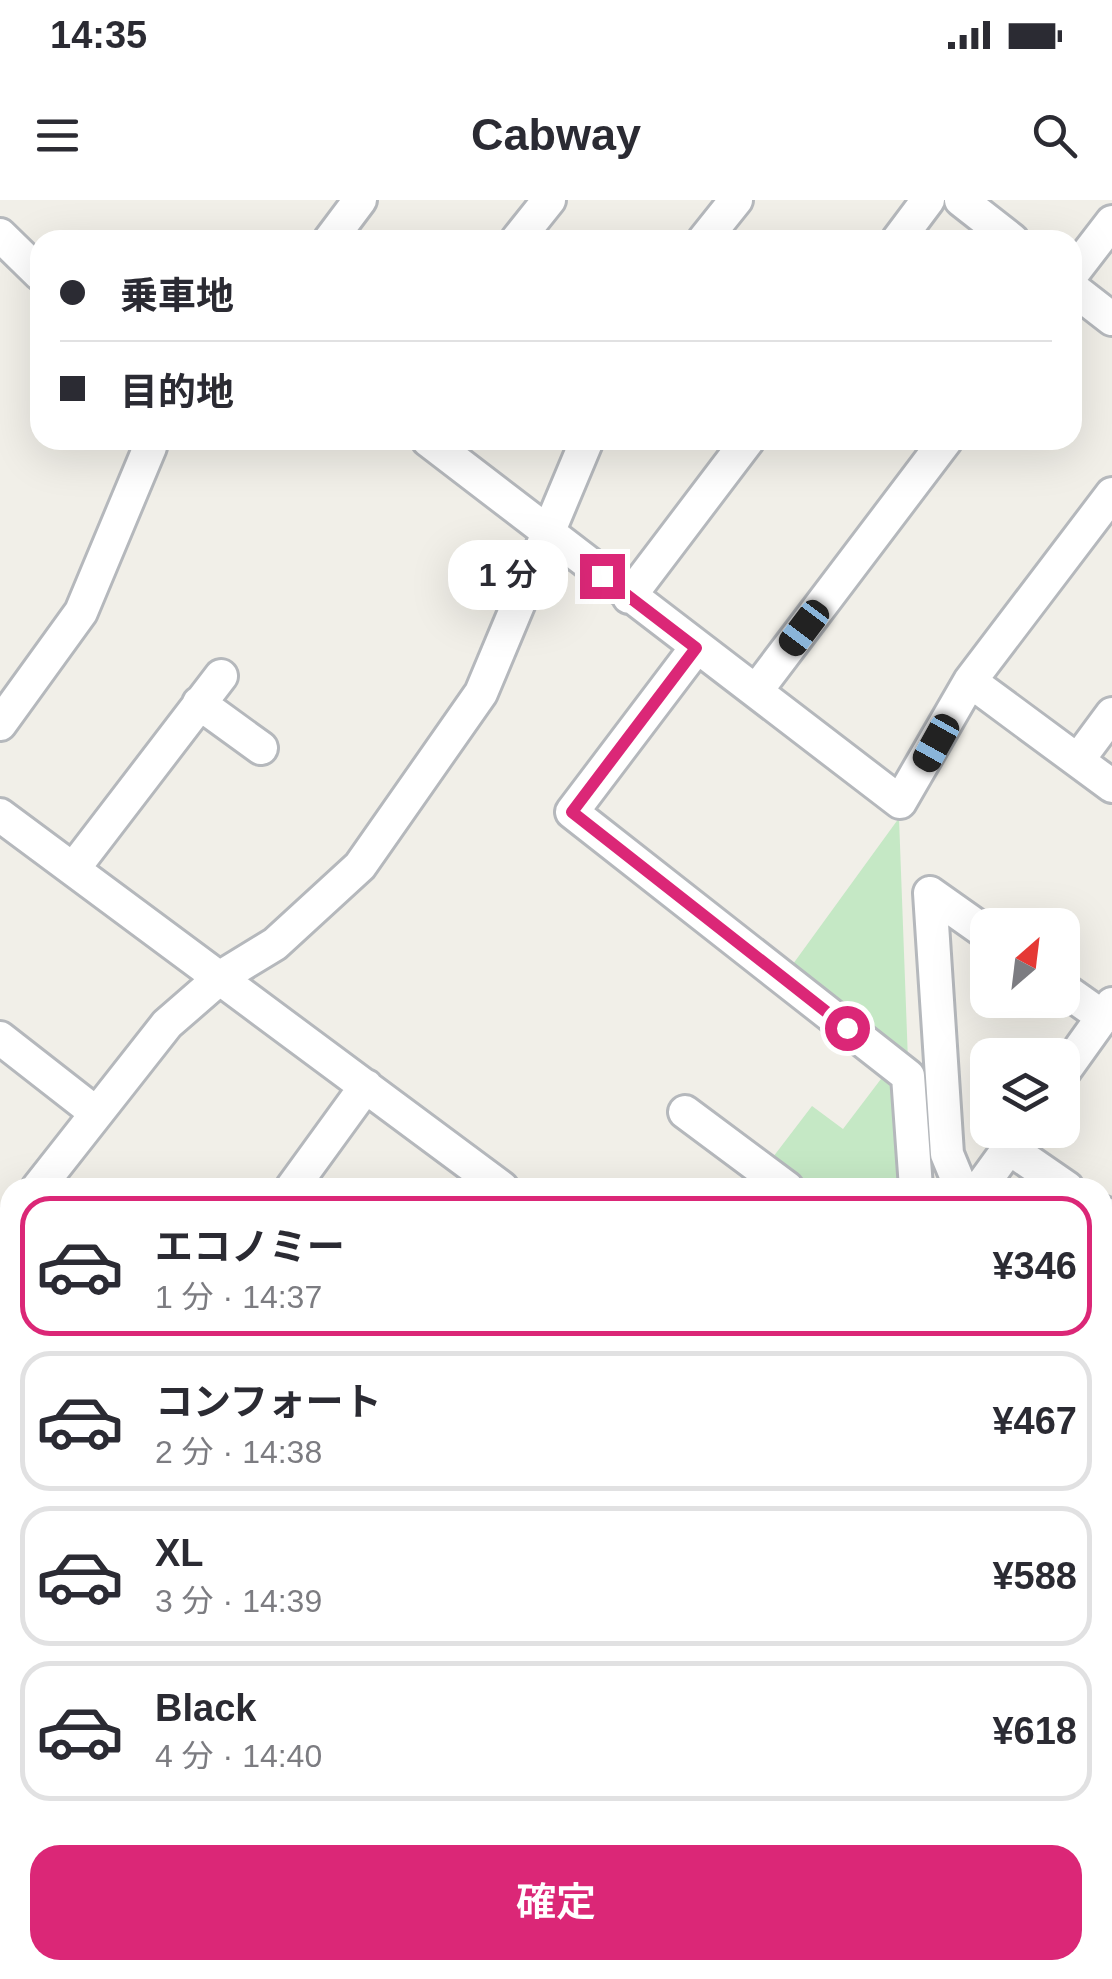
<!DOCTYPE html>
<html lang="ja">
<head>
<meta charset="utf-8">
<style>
	:root { --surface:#fff; --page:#f2f2f3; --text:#2b2b33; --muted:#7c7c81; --line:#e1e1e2; --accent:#db2777 }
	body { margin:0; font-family:Helvetica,"Noto Sans JP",sans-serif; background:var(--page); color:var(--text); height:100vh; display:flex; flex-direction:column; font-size:38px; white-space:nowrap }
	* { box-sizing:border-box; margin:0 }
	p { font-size:32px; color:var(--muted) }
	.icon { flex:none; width:55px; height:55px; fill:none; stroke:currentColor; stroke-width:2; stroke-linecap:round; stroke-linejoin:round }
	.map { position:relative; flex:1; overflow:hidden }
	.details { position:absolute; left:0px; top:978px; width:1112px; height:802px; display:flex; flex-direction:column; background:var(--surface); border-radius:30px 30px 0 0; box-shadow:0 10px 40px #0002 }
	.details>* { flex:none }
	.guide { position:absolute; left:30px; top:30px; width:1052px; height:220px; border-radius:30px; box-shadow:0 10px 40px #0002; display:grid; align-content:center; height:220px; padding:0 30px; background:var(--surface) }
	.needle { width:65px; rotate:28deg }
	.tools { position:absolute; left:970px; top:708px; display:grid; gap:20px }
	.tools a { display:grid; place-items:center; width:110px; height:110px; border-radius:20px; background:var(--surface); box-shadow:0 10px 40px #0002; font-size:50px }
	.end { position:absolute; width:45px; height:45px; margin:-22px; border:12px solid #db2777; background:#fff; box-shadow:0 0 0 5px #fff }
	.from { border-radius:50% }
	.bubble { position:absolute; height:70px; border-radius:30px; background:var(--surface); box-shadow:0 10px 40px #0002; font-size:32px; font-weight:600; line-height:70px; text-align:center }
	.car { position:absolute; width:30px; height:60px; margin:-30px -15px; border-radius:12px; box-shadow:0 0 8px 2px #0007; background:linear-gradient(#222 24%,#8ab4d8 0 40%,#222 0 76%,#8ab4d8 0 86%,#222 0) }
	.guide b { display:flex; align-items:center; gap:35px; height:95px; font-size:38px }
	.guide b+b { border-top:2px solid var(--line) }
	.guide i { width:25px; height:25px; background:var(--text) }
	ul { padding:18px 0 0; list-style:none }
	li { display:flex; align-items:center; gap:30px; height:140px; margin:0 20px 15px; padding:0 10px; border:5px solid var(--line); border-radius:30px }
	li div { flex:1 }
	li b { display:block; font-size:38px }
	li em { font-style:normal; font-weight:600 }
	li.current { border-color:var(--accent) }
	li>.icon { width:90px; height:90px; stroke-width:1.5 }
	.cta { display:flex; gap:20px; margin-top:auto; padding:20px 30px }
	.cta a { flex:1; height:115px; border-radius:30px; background:var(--accent); color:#fff; font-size:40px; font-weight:600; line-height:115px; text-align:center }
	.status { display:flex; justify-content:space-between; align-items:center; height:70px; padding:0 50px; background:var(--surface); direction:ltr }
	.status svg { height:28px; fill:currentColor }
	header { display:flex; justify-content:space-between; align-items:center; height:130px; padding:0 30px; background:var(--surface); font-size:45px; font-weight:600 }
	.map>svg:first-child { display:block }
	.green { fill:#c5e8c5 }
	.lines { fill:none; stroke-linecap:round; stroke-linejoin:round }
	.river { stroke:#aadaff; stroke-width:55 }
	.building { fill:#cccac5; stroke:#d6d1c6; stroke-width:2.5 }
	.minor-casing { stroke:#b5b8bc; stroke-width:38 }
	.minor { stroke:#fff; stroke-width:32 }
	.route { stroke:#db2777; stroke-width:12 }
</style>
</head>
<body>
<div class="status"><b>14:35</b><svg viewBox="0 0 49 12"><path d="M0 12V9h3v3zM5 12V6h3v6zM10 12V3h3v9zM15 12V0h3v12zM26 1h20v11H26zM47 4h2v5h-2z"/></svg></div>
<header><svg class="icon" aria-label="menu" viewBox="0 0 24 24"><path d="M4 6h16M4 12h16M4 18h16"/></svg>Cabway<svg class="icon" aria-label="search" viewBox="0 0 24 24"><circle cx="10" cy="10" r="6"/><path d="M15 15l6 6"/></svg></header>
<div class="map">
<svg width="1112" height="1779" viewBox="0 0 1112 1779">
	<rect width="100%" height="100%" fill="#f1efe8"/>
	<!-- green -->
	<path class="green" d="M 899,618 L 908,861 L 793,764 Z
		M 884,875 L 896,888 L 900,987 L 806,987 L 770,961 L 812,906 L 843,929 Z"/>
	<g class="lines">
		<!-- river -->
		<path class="river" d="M 1102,1187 L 1112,1180
			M 500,1779 L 506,1770"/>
	</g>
	<!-- building -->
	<path class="building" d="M 1109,1377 L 1112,1382 L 1112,1388 L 1107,1391 L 1112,1400 L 1112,1465 L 1102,1470 L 1102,1380 Z
		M 0,1546 L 10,1554 L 10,1618 L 0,1610 Z
		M 42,1770 L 108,1770 L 120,1779 L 36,1779 Z
		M 294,1770 L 343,1770 L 336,1779 L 306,1779 Z"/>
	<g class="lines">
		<!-- minor casing -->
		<g class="minor-casing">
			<path id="minor" d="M 961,0 L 1012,40
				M 0,35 L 40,74
				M 330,40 L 360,0
				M 517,40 L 549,0
				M 704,40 L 736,0
				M 898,40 L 928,0
				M 1072,74 L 1112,22
				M 1072,88 L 1112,119
				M 428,240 L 900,602 L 970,481 L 1112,294
				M 629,397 L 748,240
				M 696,448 L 572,612 L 908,876 L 916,988
				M 970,481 L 1112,586
				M 756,491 L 946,240
				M 199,503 L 261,548
				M 0,524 L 81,412 L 150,247
				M 1078,560 L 1112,514
				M 0,615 L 502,988
				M 74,668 L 221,476
				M 930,693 L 947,954 L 961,988
				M 930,693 L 988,734
				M 1062,788 L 1103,817
				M 0,838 L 96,913
				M 1062,874 L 1112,804
				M 685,912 L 787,988
				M 1009,948 L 1067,988
				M 38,988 L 167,824 L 221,777 L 275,744 L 360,666 L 481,493 L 587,240
				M 292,988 L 366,886
				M 980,988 L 1022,930
				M 1102,1012 L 1112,1019
				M 0,1036 L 10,1023
				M 1102,1242 L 1112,1236
				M 1102,1262 L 1112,1277
				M 0,1323 L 10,1340
				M 1102,1557 L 1112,1572
				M 238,1770 L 243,1779
				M 740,1770 L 745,1779
				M 977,1770 L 982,1779
				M 636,1779 L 650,1770"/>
		</g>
		<!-- minor -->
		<use href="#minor" class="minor"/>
	</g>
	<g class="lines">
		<!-- route -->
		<path class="route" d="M 602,376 L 696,448 L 572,612 L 847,828"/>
	</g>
</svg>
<div class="tools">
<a><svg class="needle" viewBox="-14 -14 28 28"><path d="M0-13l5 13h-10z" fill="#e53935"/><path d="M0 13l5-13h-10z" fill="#7c7c81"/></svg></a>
<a><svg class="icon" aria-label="layers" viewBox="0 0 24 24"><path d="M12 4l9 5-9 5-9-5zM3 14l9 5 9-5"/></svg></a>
</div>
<i class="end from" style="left:847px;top:828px"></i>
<i class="end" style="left:602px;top:376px"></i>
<div class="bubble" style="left:448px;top:340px;width:120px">1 分</div>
<i class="car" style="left:804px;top:428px;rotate:217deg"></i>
<i class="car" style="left:936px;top:543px;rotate:209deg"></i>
<div class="guide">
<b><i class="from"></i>乗車地</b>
<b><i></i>目的地</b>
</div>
<section class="details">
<ul>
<li class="current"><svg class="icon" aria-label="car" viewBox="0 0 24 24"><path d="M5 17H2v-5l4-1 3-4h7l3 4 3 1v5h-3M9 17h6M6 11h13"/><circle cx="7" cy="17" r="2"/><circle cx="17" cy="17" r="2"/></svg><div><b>エコノミー</b><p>1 分 · 14:37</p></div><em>¥346</em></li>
<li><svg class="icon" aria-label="car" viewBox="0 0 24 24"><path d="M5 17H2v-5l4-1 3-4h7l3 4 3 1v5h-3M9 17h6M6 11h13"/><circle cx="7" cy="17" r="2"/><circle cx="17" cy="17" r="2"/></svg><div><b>コンフォート</b><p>2 分 · 14:38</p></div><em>¥467</em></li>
<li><svg class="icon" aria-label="car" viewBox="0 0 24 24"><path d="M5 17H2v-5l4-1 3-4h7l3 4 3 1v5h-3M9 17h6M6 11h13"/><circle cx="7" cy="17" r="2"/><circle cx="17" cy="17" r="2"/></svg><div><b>XL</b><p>3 分 · 14:39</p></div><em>¥588</em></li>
<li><svg class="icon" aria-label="car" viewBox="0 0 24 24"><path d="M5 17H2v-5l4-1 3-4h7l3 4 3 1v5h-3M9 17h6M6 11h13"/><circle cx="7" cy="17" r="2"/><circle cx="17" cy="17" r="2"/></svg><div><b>Black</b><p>4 分 · 14:40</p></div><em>¥618</em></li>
</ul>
<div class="cta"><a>確定</a></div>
</section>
</div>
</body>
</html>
